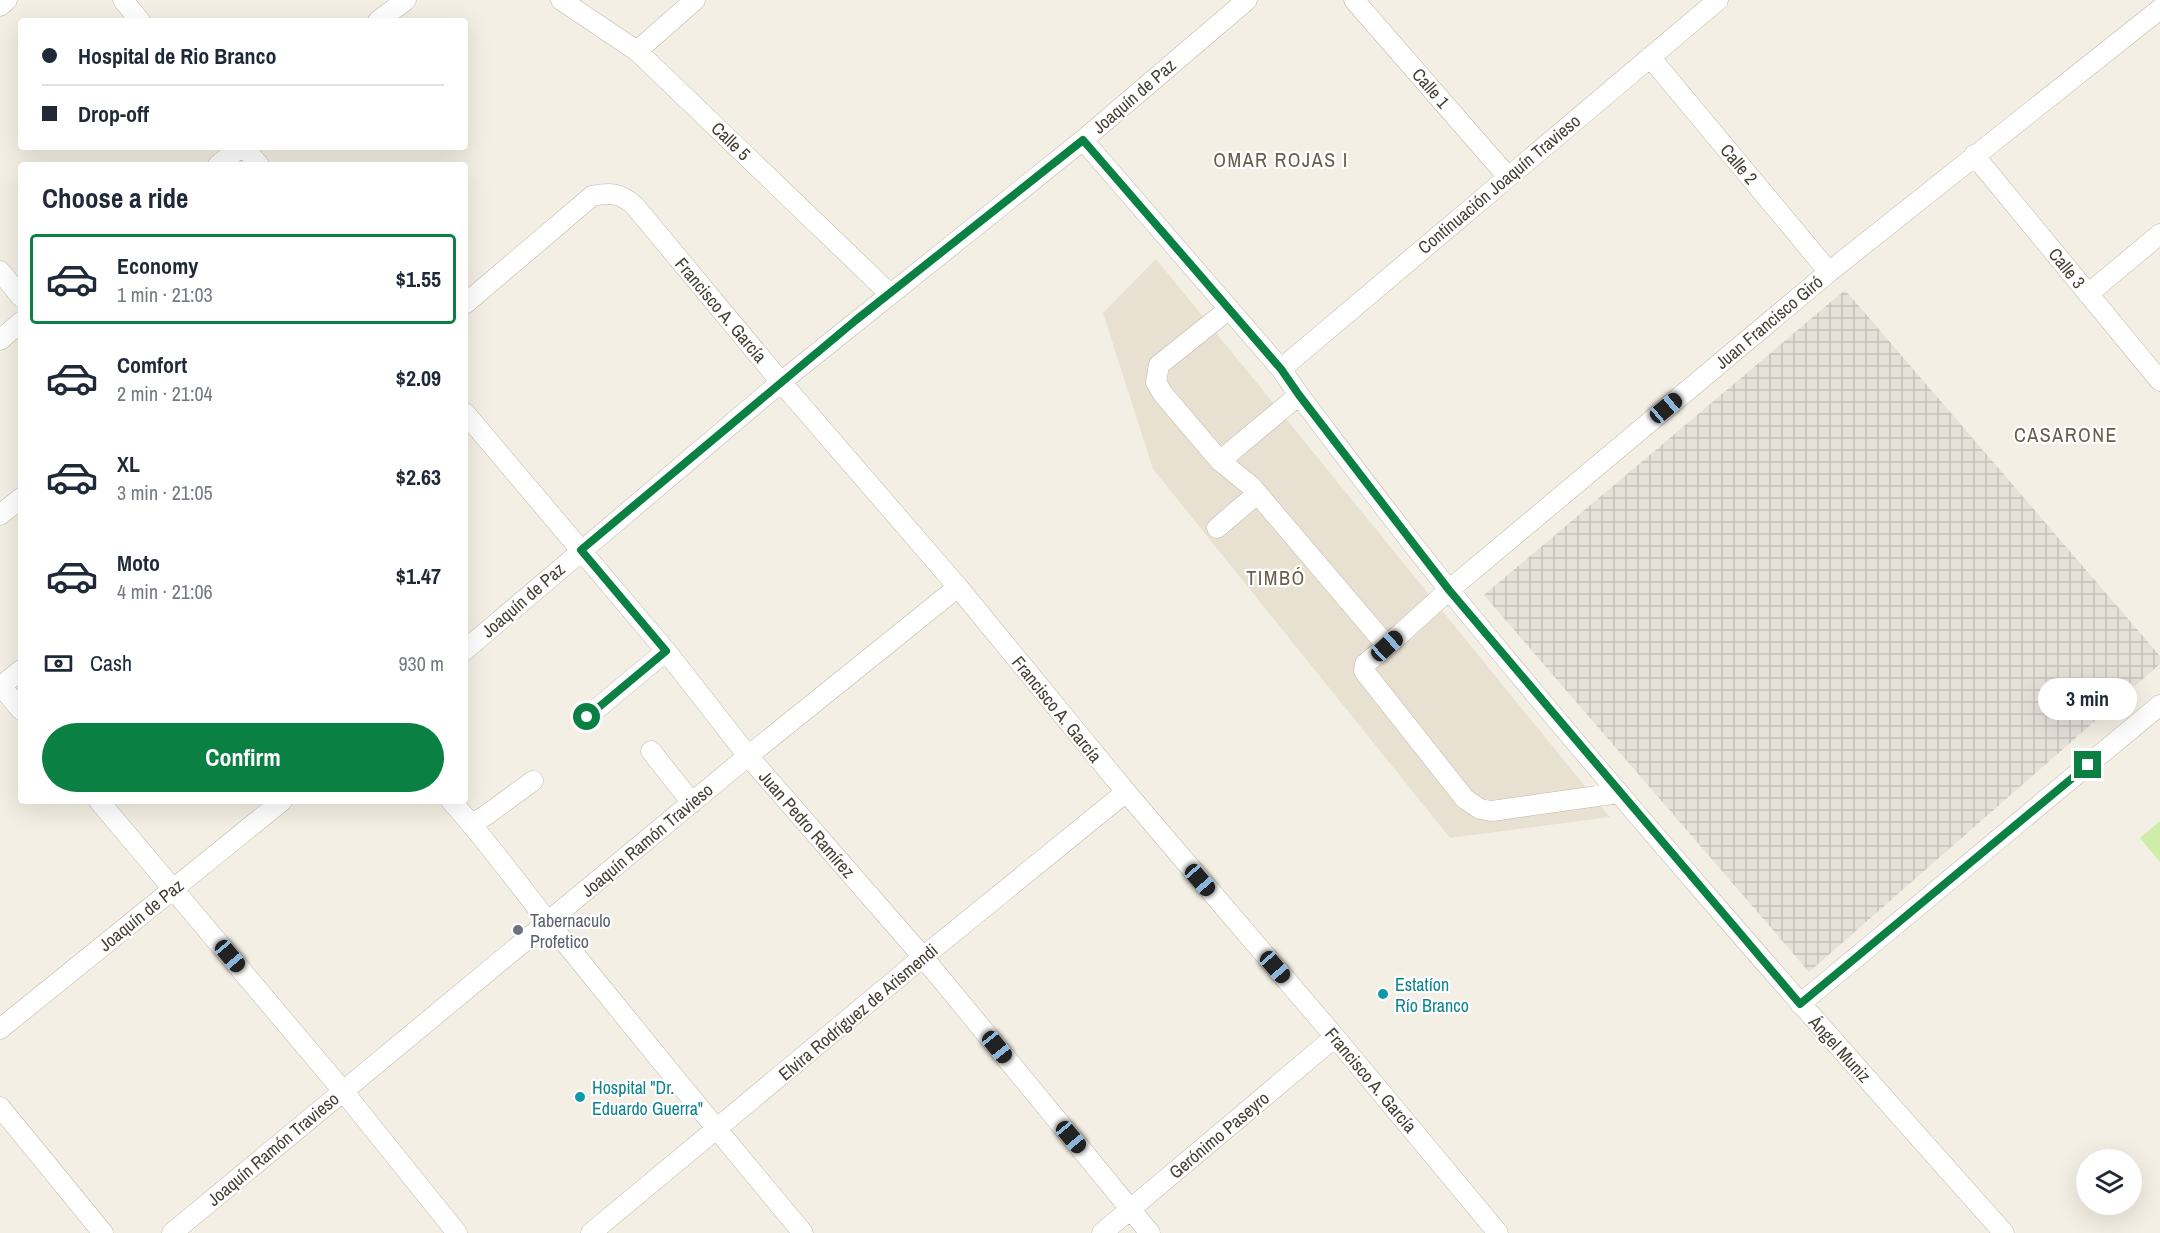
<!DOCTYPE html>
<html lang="en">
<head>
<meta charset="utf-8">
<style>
	:root { --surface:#fff; --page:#f6f6f7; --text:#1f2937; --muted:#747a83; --line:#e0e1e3; --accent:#0b8043 }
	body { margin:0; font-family:"Archivo Narrow",sans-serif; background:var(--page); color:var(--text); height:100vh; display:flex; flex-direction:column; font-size:22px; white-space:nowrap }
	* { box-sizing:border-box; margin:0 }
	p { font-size:20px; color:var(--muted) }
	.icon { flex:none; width:33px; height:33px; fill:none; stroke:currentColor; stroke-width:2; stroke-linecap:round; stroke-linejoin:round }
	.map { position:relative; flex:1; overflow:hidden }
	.panel { position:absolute; left:18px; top:162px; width:450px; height:642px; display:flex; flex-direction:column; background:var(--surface); border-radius:6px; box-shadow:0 6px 24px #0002 }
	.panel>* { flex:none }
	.top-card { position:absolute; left:18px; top:18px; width:450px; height:132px; border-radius:6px; box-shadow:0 6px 24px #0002; display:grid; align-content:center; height:132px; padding:0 24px; background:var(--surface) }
	.controls { position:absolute; left:2076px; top:1149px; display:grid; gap:12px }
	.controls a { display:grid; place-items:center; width:66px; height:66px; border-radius:50%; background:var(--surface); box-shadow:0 6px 24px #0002; font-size:30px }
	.end { position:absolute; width:27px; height:27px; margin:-14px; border:8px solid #0b8043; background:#fff; box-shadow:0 0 0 3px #fff }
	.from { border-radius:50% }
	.bubble { position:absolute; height:42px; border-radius:21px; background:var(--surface); box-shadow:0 6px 24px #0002; font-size:20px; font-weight:700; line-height:42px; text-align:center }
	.car { position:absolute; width:18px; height:36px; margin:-18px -9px; border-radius:8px; box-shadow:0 0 4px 2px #0007; background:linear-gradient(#222 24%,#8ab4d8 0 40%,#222 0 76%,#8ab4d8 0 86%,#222 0) }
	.top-card b { display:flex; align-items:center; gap:21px; height:57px; font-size:22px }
	.top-card b+b { border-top:2px solid var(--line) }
	.top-card i { width:15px; height:15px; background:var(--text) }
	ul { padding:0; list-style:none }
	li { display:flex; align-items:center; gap:18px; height:90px; margin:0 12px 9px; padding:0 12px; border:3px solid transparent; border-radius:6px }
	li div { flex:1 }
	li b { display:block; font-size:22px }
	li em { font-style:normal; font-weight:700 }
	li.on { border-color:var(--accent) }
	li>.icon { width:54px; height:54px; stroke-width:1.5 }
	h2 { padding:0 24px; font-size:27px; line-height:72px }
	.pay { display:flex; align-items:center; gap:15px; height:66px; padding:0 24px; font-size:22px }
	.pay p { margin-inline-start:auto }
	.action { display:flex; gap:12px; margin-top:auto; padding:12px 24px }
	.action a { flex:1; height:69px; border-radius:36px; background:var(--accent); color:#fff; font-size:24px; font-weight:700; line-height:69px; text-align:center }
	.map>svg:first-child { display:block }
	.residential { fill:#e8e1d1 }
	.industrial { fill:url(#industrial-grid) }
	.pitch { fill:#cdeda8 }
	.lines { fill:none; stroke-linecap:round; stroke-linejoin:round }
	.minor-casing { stroke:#c0b7a6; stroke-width:21 }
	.minor { stroke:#fff; stroke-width:20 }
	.route { stroke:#0b8043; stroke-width:8 }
	.worship-dot { fill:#6b7280; stroke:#fff; stroke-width:2 }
	.culture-dot { fill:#0f9aa8; stroke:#fff; stroke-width:2 }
	.labels { text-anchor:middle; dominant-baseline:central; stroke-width:4.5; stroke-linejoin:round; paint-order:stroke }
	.street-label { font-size:18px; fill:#473f33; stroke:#fff }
	.worship-label { font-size:18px; fill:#5b616d; stroke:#fff; text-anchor:start }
	.culture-label { font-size:18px; fill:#0d838f; stroke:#fff; text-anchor:start }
	.neighbourhood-label { font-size:20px; letter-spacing:1.5px; fill:#6a5d49; stroke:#fff }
</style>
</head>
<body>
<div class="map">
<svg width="2160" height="1233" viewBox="0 0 2160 1233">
	<defs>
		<pattern id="industrial-grid" width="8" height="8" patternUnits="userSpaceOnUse" patternTransform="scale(1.5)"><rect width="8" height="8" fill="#e6e0d9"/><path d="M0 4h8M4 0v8" fill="none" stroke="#c7c1bb"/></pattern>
	</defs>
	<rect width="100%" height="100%" fill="#f4efe4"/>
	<!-- residential -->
	<path class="residential" d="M 1156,259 L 1610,817 L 1450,838 L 1153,469 L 1103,313 Z"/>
	<!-- industrial -->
	<path class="industrial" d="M 1845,290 L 2160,656 L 2160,664 L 1809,972 L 1484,595 Z"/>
	<!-- pitch -->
	<path class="pitch" d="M 2160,821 L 2160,862 L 2140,838 Z"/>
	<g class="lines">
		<!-- minor casing -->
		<g class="minor-casing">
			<path id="minor" d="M 123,0 L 140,21
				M 561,0 L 637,51 L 890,294
				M 1354,0 L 1508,177
				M 0,6 L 7,0
				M 378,21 L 406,0
				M 637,51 L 695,0
				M 1650,57 L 1829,272
				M 1083,140 L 1281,369 L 1299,395 C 1349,461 1398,527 1450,591 C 1629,810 1816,1022 2004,1233
				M 244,147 L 259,165
				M 1974,155 L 2160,381
				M 218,165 L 241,147
				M 0,271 L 21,297
				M 2088,294 L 2160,234
				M 465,304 L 592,196 C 610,192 620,193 634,205 L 781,382 L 958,587 L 1126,792 L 1335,1037 L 1498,1233
				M 1229,309 L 1159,365 L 1156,382 L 1163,394 L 1220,461 L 1251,486 L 1387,646 L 1365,664 L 1364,671 L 1465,799 L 1480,809 L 1492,811 L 1619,793
				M 0,340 L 21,322
				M 1281,369 L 1718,0
				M 465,413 L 666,651 L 748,756 L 923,957 L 1150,1233
				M 1220,461 L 1299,395
				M 0,515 L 21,498
				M 1217,528 L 1257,494
				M 1387,646 L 1449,590 L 1829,272 L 2160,9
				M 465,650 L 781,382 L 1083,140 L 1247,0
				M 0,685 L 21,710
				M 0,687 L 21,670
				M 587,717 L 666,651
				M 651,751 L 692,803
				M 99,801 L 343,1091 L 457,1233
				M 451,801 C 491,845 525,894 563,940 C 642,1038 722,1136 803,1233
				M 472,824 L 485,816 L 533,781
				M 1800,1004 L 2160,705
				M 0,1029 L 282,801
				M 0,1107 L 103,1233
				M 172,1233 L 748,756 L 958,587
				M 591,1233 L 923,957 L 1126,792
				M 1102,1233 L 1335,1037"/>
		</g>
		<!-- minor -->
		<use href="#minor" class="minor"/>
	</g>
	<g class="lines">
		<!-- route -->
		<path class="route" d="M 587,717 L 666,651 L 581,550 L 856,320 L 1083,140 L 1281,369 L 1299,395 L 1449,590 L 1800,1004 L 2088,765"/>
	</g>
	<!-- markers -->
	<circle class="worship-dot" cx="518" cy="930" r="6"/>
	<g class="culture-dot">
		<circle cx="1383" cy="994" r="6"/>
		<circle cx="580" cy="1097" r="6"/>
	</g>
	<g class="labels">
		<!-- street labels -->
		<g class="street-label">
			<text transform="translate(1431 88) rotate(49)">Calle 1</text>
			<text transform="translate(1134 96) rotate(-41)">Joaquín de Paz</text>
			<text transform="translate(731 141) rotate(44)">Calle 5</text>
			<text transform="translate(1739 164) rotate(50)">Calle 2</text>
			<text transform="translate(1499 184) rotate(-40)">Continuación Joaquín Travieso</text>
			<text transform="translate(2067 268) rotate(51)">Calle 3</text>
			<text transform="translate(721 310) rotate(50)">Francisco A. García</text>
			<text transform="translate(1769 322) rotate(-40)">Juan Francisco Giró</text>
			<text transform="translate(523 600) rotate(-41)">Joaquín de Paz</text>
			<text transform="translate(1057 709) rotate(51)">Francisco A. García</text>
			<text transform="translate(807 824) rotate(49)">Juan Pedro Ramírez</text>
			<text transform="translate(647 840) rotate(-40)">Joaquín Ramón Travieso</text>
			<text transform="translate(141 915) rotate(-39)">Joaquín de Paz</text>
			<text transform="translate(858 1012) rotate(-40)">Elvira Rodríguez de Arismendi</text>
			<text transform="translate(1840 1049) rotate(48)">Ángel Muniz</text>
			<text transform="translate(1371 1080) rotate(50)">Francisco A. García</text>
			<text transform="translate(1219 1135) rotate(-40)">Gerónimo Paseyro</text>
			<text transform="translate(273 1149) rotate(-40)">Joaquín Ramón Travieso</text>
		</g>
		<!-- worship labels -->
		<g class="worship-label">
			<text x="530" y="920">Tabernaculo<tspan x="530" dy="21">Profetico</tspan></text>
		</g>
		<!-- culture labels -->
		<g class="culture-label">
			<text x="1395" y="984">Estatíon<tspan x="1395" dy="21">Río Branco</tspan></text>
			<text x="592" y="1087">Hospital "Dr.<tspan x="592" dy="21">Eduardo Guerra"</tspan></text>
		</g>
		<!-- neighbourhood labels -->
		<g class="neighbourhood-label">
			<text x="1281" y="159">OMAR ROJAS I</text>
			<text x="2066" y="434">CASARONE</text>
			<text x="1276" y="577">TIMBÓ</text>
		</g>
	</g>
</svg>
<div class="controls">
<a><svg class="icon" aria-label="layers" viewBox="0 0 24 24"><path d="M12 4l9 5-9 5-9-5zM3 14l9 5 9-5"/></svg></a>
</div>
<i class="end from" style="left:587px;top:717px"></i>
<i class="end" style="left:2088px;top:765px"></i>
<div class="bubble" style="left:2038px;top:678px;width:99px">3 min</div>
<i class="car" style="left:1666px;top:408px;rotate:50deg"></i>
<i class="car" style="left:1387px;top:646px;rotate:48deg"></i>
<i class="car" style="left:1200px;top:880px;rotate:139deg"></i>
<i class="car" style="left:230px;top:956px;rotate:140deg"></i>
<i class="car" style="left:1275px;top:967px;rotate:139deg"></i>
<i class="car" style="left:997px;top:1047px;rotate:141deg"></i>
<i class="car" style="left:1071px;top:1137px;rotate:140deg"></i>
<div class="top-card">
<b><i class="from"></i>Hospital de Rio Branco</b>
<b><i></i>Drop-off</b>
</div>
<section class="panel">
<h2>Choose a ride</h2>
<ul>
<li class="on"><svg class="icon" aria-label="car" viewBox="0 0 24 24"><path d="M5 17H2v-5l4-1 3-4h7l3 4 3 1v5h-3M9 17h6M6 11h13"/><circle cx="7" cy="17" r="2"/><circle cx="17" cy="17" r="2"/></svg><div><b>Economy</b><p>1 min · 21:03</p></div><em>$1.55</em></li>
<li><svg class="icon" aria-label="car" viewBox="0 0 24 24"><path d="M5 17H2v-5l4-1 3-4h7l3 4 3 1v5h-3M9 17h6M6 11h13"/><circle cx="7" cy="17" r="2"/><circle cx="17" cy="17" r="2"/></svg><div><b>Comfort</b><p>2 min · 21:04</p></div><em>$2.09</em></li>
<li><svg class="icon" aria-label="car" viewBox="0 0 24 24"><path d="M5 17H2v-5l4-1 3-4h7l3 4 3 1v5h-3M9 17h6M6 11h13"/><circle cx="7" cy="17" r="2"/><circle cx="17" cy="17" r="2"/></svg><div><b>XL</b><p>3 min · 21:05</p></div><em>$2.63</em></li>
<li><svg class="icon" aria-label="car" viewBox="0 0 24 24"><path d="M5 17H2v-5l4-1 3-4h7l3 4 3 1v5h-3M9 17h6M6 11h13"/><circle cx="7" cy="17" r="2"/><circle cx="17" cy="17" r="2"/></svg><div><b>Moto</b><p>4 min · 21:06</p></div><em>$1.47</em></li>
</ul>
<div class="pay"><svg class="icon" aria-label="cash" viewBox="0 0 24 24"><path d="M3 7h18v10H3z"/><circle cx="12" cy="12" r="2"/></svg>Cash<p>930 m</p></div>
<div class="action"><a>Confirm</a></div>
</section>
</div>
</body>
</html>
